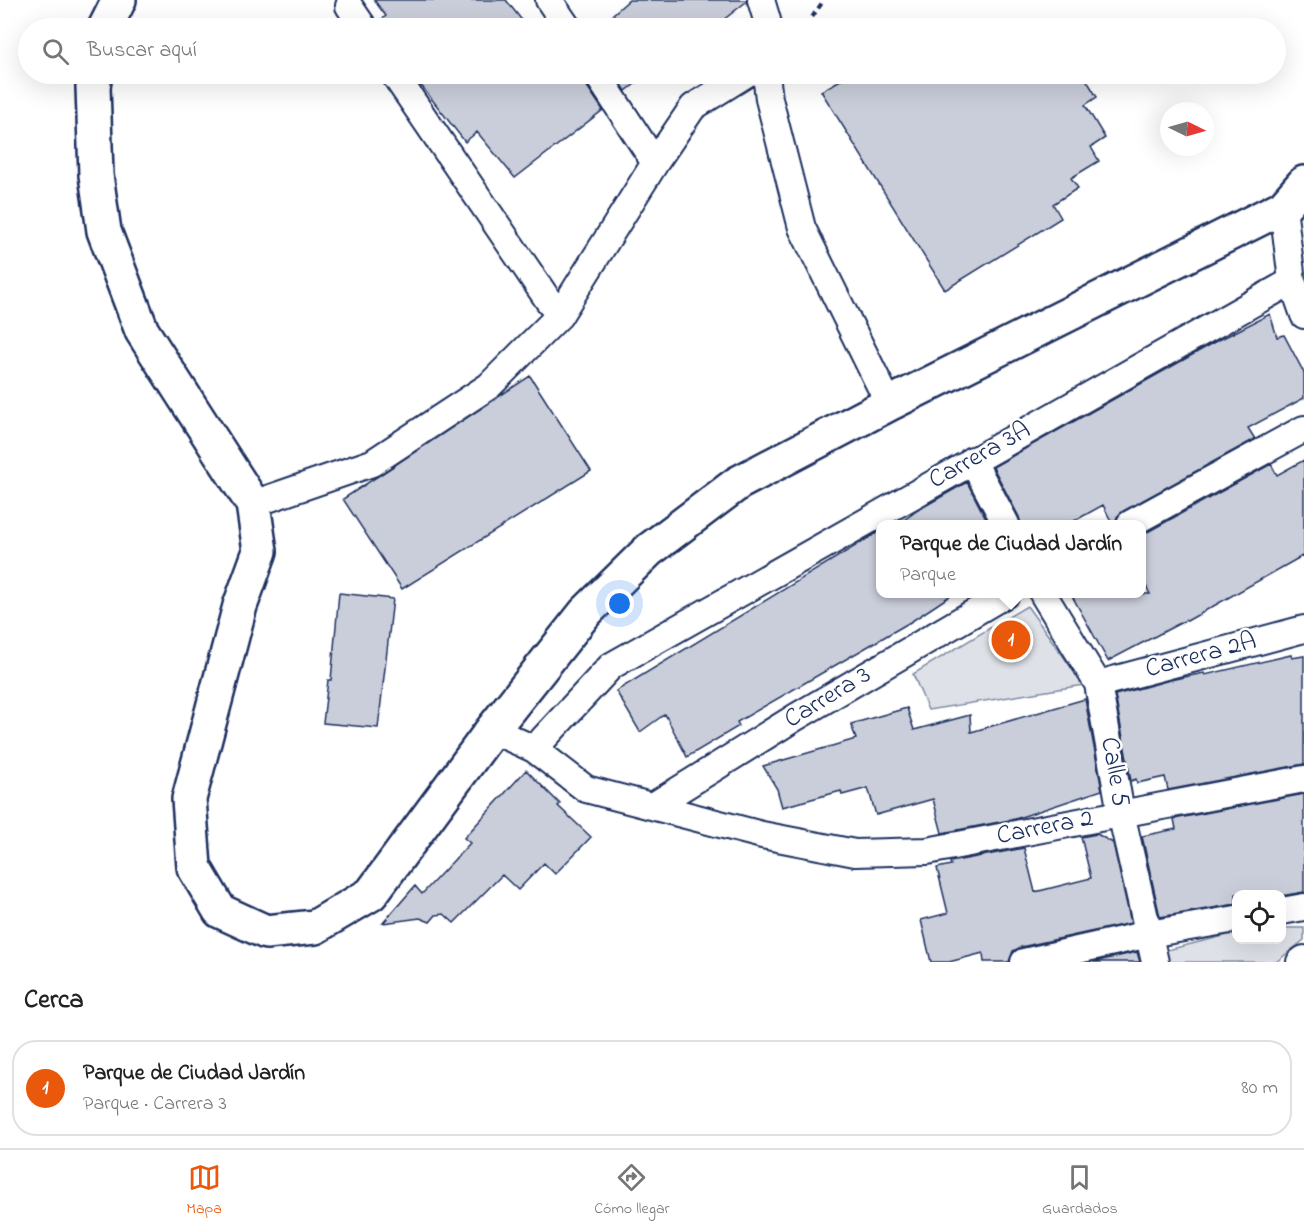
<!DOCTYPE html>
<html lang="es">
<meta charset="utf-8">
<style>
:root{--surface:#fff;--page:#f6f6f6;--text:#222;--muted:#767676;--line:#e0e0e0;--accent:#ea580c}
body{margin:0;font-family:"Indie Flower",sans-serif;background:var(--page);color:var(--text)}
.controls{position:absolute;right:18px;bottom:18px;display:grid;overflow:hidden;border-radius:12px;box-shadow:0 6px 24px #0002}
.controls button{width:54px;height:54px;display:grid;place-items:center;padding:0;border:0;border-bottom:2px solid var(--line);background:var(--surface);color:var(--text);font:30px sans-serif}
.compass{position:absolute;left:1160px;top:102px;width:54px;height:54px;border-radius:50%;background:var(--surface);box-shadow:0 6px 24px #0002;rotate:95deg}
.you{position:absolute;left:620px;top:604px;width:21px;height:21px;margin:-15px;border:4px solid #fff;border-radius:50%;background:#1a73e8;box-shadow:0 0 0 9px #1a73e833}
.badge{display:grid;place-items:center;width:39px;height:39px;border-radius:50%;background:var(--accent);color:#fff;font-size:20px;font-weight:700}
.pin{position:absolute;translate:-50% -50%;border:3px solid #fff;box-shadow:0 2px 6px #0006}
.popup{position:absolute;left:876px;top:520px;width:270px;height:78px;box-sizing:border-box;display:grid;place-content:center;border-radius:12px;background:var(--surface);filter:drop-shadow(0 2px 4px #0005);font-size:20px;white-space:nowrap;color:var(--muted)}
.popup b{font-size:22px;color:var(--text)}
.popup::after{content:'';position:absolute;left:50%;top:100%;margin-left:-12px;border:12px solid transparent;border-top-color:var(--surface)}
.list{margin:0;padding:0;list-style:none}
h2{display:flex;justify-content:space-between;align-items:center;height:78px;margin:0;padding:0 24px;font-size:26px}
h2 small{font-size:20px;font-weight:400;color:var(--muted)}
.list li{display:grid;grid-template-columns:39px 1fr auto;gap:18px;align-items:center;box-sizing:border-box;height:96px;margin:0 12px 12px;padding:0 12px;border:2px solid var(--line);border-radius:24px}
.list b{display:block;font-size:22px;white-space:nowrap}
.list p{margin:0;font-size:20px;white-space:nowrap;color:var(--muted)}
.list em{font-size:20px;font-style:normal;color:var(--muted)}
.icon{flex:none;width:33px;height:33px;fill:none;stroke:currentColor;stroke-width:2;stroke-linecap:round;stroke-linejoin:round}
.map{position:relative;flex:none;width:1304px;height:962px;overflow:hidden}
.search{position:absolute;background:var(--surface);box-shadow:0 6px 24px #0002;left:18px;right:18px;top:18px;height:66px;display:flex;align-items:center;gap:15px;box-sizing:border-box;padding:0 21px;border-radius:33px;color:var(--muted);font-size:22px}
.sheet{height:186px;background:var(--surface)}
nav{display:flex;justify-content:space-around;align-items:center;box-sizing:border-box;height:84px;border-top:2px solid var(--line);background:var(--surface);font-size:16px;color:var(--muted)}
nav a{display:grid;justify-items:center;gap:3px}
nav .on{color:var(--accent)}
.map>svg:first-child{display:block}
</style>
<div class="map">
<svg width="1304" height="962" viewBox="0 0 1304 962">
<rect width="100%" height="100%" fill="#fff"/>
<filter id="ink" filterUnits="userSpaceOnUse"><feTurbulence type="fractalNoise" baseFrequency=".0167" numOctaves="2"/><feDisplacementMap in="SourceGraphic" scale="12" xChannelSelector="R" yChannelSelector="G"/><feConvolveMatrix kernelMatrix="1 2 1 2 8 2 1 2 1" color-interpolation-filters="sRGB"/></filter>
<g filter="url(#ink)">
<path fill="#dee1e7" stroke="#7c88a2" stroke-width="1.5" d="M1027,606L1084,685L928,710L913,674Z
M1282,928H1304V940L1276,962H1161L1159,952L1236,933V940H1282Z"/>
<path fill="#caceda" stroke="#1b2f5e" stroke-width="1.5" d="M374,0H506L528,28H385L380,21L386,16Z
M629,0H746V2L713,28H619L623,25L613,14Z
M420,74H582L584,82L603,110L515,178L477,132L465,142L420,84Z
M615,74H657L647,81L644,77L626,91Z
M851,74H1083L1097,97L1085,105L1105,138L1091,147L1099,161L1071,178L1078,188L1053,204L1061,218L945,290L821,91Z
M1270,314L1277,337L1284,335L1304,373V398L1248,428L1255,439L1123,511L1117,517L1115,525H1113L1103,505L1067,525H1021L1019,517L993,467L1217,341Z
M530,376L591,471L402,589L343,499Z
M1304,460V555L1187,621L1186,620L1108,661L1071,594H1150L1142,578V535L1271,464L1277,475Z
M967,482L989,525H897L918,510Z
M880,531V594H953L912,621L737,722L739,726L687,757L665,714L640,732L616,691Z
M339,593L393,599L378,728L323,723L328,680H331Z
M1291,655L1292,658L1304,656V764L1168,790L1165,777L1137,783L1136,779L1131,781L1115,695L1170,680L1204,673L1205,675Z
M1085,699L1102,790L1015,819L942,833L933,799L876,815L868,788L842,795L841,791L782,807L777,789L763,766L856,739L851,724L907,708L914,730L970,715L971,732Z
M526,770L560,804L558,806L591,837L555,874L544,863L518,890L502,875L454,923L444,914L436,915L430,922L420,918L383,923L415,886L422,894L470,843L464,838Z
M1304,794V892L1281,896L1236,894V904L1160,917L1142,836L1176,829L1174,819Z
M1097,834L1113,843L1131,923L1021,947L1013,951L1009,962H984L983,953L949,962H931L921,920L948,913L937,868L951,865L950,862L1024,848L1035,892L1091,878L1081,837Z
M1137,952L1140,962H1093Z"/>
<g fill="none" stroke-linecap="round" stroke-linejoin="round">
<g stroke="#1b2f5e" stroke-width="30">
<path id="minor" d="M549,0L568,28
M761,0L767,20V28
M349,6L364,28
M394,74L559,316
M597,74L655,163
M766,74L769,99L802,228L889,404
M1283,207L1292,281L1304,315
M972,460L1006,524
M253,504L372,463L489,386L559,316L655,163L693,107L746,74
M1130,524L1304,429
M1043,594L1098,684L1121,813L1155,962
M1098,684L1304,629
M492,730L534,749L586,789L762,835L855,853L927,851L1304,779
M534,749L611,666L1292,281
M653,806L796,717L1006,594
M1282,911L1304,907
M1024,962L1149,934L1236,919
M1300,962L1304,959"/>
</g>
<g stroke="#1b2f5e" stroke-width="38">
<path id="secondary" d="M105,28L119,0
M95,74L93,87L96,175L104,231L142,331L253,504L260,551L240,606L189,799L194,867L220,911L266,932L315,927L371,894L492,730L585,613L649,550L738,483L889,404L1283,207L1304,183"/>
</g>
<path stroke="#1b2f5e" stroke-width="4" stroke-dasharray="6 4.5" stroke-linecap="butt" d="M796,24L806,26L824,0"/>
<use href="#minor" stroke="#fff" stroke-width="26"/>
<use href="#secondary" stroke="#fff" stroke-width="33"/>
</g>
</g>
<g text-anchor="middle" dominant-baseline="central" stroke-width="5" stroke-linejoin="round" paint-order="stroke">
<g font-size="26" fill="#1b2f5e" stroke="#fff">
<text transform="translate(980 456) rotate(-29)">Carrera 3A</text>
<text transform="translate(1201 656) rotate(-15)">Carrera 2A</text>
<text transform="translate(828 698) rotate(-31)">Carrera 3</text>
<text transform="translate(1114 772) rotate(80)">Calle 5</text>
<text transform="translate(1045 828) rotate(-11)">Carrera 2</text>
</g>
</g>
</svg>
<div class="controls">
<button><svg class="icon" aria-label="locate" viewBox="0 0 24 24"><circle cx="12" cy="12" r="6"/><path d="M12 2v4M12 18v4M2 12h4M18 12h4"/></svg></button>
</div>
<svg class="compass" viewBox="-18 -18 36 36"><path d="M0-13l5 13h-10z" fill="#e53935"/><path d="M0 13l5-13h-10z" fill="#767676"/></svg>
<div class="you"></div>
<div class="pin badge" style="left:1011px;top:640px">1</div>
<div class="popup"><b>Parque de Ciudad Jardín</b>Parque</div>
<div class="search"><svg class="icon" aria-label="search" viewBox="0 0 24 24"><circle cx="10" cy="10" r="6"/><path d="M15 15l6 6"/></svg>Buscar aquí</div>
</div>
<section class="sheet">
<h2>Cerca<small></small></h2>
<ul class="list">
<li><span class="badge">1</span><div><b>Parque de Ciudad Jardín</b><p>Parque · Carrera 3</p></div><em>80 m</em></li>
</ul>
</section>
<nav>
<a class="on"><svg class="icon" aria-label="map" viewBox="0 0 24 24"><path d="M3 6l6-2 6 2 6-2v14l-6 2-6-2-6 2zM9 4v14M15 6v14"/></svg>Mapa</a>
<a><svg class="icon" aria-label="directions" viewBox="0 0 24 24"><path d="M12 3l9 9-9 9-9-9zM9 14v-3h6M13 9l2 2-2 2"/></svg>Cómo llegar</a>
<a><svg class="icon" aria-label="saved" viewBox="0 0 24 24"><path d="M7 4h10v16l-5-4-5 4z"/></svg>Guardados</a>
</nav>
